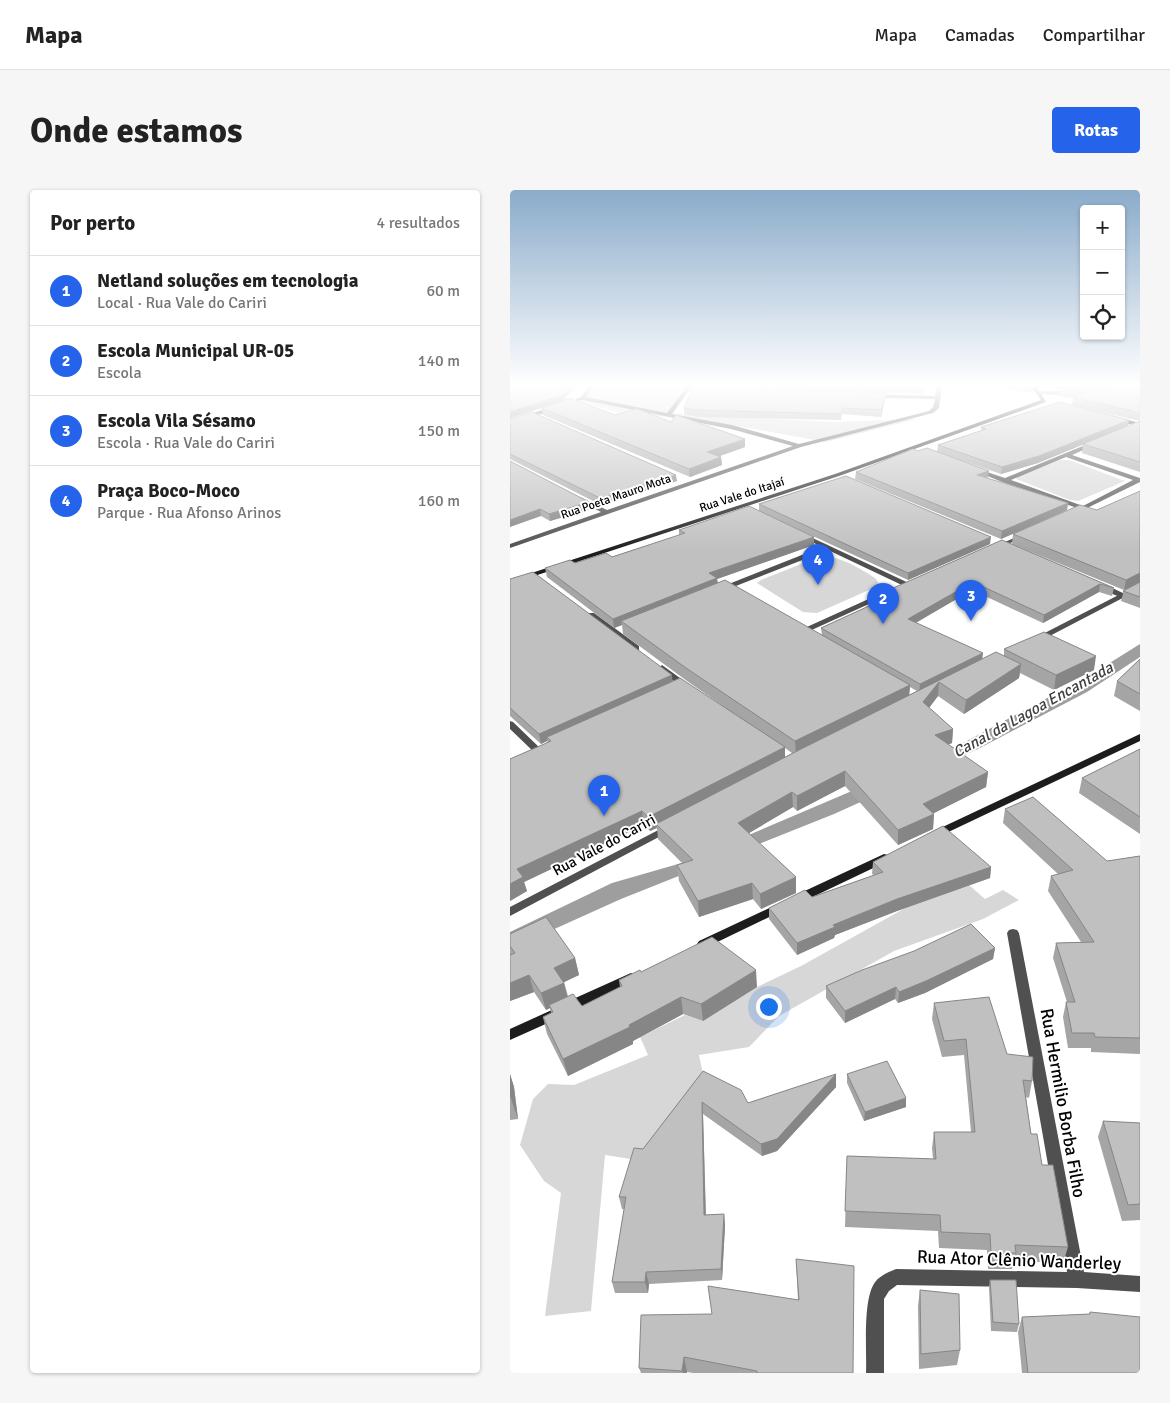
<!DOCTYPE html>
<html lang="pt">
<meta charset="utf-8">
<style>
:root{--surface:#fff;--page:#f6f6f6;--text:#222;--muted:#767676;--line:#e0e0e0;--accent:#2563eb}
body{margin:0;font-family:Signika,sans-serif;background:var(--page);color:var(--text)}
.controls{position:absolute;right:15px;top:15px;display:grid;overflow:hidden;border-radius:5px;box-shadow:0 1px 4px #0004}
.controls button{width:45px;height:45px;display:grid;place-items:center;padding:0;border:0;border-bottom:1px solid var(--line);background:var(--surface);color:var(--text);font:25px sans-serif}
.you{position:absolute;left:258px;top:816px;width:18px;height:18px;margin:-12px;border:4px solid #fff;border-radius:50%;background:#1a73e8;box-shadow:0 0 0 8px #1a73e833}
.badge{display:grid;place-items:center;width:32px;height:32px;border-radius:50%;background:var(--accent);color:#fff;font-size:16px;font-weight:700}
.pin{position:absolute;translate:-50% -41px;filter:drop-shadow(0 1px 2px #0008)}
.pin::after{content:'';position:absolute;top:26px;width:18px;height:15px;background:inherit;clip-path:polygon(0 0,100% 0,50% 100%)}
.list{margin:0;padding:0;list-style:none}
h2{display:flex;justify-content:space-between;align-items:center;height:65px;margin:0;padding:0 20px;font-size:21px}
h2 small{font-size:16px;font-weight:400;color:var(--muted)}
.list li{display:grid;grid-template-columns:32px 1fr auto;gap:15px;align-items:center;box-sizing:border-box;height:70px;padding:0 20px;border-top:1px solid var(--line)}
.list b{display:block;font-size:19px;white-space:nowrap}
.list p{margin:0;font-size:16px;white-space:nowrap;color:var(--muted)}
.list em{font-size:16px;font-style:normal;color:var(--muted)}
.icon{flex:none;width:28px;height:28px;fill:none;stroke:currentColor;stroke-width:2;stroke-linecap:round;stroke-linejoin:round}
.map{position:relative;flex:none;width:630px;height:1183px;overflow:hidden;border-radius:5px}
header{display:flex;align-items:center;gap:30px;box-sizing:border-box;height:70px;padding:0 25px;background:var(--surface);border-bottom:1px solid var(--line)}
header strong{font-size:24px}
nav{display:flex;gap:28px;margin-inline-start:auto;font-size:18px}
.intro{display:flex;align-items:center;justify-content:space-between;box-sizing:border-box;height:120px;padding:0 30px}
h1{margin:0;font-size:35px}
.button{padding:12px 22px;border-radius:5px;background:var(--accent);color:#fff;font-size:18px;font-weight:700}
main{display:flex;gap:30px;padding:0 30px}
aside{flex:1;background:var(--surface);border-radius:5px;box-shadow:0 1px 4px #0004}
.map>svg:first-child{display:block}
</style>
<header>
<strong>Mapa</strong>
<nav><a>Mapa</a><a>Camadas</a><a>Compartilhar</a></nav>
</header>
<div class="intro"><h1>Onde estamos</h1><a class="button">Rotas</a></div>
<main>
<aside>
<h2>Por perto<small>4 resultados</small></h2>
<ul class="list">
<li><span class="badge">1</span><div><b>Netland soluções em tecnologia</b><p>Local · Rua Vale do Cariri</p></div><em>60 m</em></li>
<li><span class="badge">2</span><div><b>Escola Municipal UR-05</b><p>Escola</p></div><em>140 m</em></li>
<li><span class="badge">3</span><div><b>Escola Vila Sésamo</b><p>Escola · Rua Vale do Cariri</p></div><em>150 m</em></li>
<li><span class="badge">4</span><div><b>Praça Boco-Moco</b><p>Parque · Rua Afonso Arinos</p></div><em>160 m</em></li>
</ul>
</aside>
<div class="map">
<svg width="630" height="1183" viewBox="0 0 630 1183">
<rect width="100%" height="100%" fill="#fff"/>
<path fill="#d7d7d7" d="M81,195H183L160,223L322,232L407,229L316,252L195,230L110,223L66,211Z
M550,270H559L615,291L568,311L560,310L506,289L507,287Z
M309,367C327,364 349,378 365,388L368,392V396L307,423L293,422L247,393L251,390Z
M459,695L475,709L493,700L509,710L473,729L384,761L269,826L239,857L189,865L195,894L127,970L95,965L81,1121L35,1126L51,1003L34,991L10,955L23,909L38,894L64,895L138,865L130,847L175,825L193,831L247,797L291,776L399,716Z"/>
<path fill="#9e9e9e" d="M630,454V467L577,502L466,560L324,624L111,709L0,759V742L102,693L175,672L410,572L455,552L582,484Z"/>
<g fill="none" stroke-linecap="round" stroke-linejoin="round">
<path fill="#505050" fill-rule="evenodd" d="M80,195H85L76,207L157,223L178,195H183L162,224L222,235L289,254L419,221L423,217L425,209L364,208L361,206L364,204L425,206L427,195H432L429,218L423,223L291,257L0,358V354L91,322L66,309V307H70L97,320L283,256L221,239L73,210L66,211V209L71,207Z
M528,201H562L565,203L562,205L526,204Z
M45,216L47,217V219L0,234V230Z
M585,251L588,253L587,254L562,265L630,288V292L565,324L562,322L567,318L492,292L463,280L468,279L495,288ZM556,267L623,290L573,316L501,290Z
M292,343L403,395L402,397H396L318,360L213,401H210L206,399L312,357L290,346V344Z
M513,344L518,345L487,359L481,358Z
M588,394H594L617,405L613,407H610L588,398Z
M374,402H380L381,404L295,443H289L288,441Z
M78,423H84L129,456V460H123L78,427Z
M152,475L181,496L182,498L181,500H175L149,480L148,478Z
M0,531L3,532L31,559L33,561L31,563H25L0,539Z
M503,739L507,740L509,743L574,1082L630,1086V1102L567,1098L387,1095L379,1101L374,1109V1183H356C357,1161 352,1107 366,1091C371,1085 379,1082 386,1079L557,1082L497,743L499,740Z"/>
<path fill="#505050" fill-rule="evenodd" d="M630,394V399L530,451H527L523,449Z
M158,635L163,638L162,640L0,726V717Z"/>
<path fill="#1d1d1d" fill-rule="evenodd" d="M520,195H525L536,212L329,286L0,394V390L325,284L531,210Z
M606,227L630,233V237L604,230L603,229Z
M630,544V551L430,646L426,647L421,644L422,642Z
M374,664L378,665L379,668L378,671L292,712H284L282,709L284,706Z
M270,713L274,714L276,717L274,720L197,757L193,758L189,757L187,754L189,751Z
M121,783L125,785L127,788L125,791L62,822L57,823L52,822L51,818L52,814Z
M44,819L49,820L50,824L49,828L0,850V839Z"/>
</g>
<path fill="#a5a5a5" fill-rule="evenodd" d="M0,195H68L52,211L105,225L161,232L235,257L210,266L211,267L212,275L180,287L33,225L32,218L0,228Z
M186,195H417L412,204L186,196Z
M484,195H524L523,203L484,197Z
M527,195H630V231L562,215L563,208L549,206L550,199H530Z
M375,209L371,227L332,224L331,230L188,227L174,224V218Z
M0,229L167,291L91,315L0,269Z
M630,231V282L572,263L573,254Z
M618,236L528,273L491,284L427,262L428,255L471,241V237Z
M0,271L80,319L40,331L31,326Z
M346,282L478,288L558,313L557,320L491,349L345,289Z
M630,301V418L611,411L614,400L502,354L503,344L587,320Z
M249,314L480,354L398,390L249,321Z
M169,340L304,347V355L207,389L208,393L312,445L311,438L365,413V406L492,350L604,398L602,406L589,402L533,433L462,400L406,433L473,469L494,466V459L584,480L544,500L510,483L509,488L454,524L428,506L419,518L443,539L442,553L438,555L478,582L476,597L424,623L423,639L388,655L335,596L287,621L283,617L239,643L286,703L251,719L243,709L189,727L169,691L167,675L172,673L148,649L147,638L140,641L134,635L14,692L17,701L0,711V569L38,553L37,551L31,554L0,526V389L163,491L213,516L177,491L113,444L112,435L104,438L37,387L35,378L65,373L102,367L169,345ZM400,497L407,501L399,505ZM275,558L282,563L275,567Z
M630,469V521L604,506L607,491Z
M630,559V644L569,603L572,588Z
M495,619L597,671L630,666V864L581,862V858H558L553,827L556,812H557L543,768L546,753L571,752L538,701L541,686L548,684L493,633Z
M363,672L481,677L480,688L387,721L325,745L324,748L287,765L259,729V718L302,707L364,685L362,684Z
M0,744L65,768L69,785L54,792L58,806L72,816L110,797L109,790L131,782L247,797L193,831L173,824L123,851V854L58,886L37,844L33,827L41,823L40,818L36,820L24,802L0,811Z
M485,758L483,769L415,803L388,813L385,809L335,833L316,808V796Z
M424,813L497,864L522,891L519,908L516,907L521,944L532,975L558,1057L553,1073L504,1071L502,1079H478L477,1060L429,1058L428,1041L335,1037L337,966L423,969L422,958L424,942H461L454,865L432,867L422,829Z
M193,881L238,913L326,884V897L267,961L252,966L193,924L196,1025L214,1024L215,1036L212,1090L139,1094L138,1103H105L102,1092L114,1019H112L109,1007L133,959Z
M0,884L4,897L8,929L0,930Z
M337,884L396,917L354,931L337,893Z
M593,931L630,933V1030L612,1031L588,947Z
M286,1069L343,1183H183L177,1182V1183H131L129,1178L202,1124L288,1110Z
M480,1090L509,1134L507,1142L481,1141L479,1098Z
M410,1100L450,1160L447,1175L409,1179L408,1116Z
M580,1122L630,1183H512L508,1142L512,1127L579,1124Z"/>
<path fill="#868686" d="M62,195H68L52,211L0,228V222Z
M414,195H417L412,204V198Z
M376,203L375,209L371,227V220Z
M619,230L618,236L528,273L491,284L492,277Z
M235,249V257L198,270L197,262Z
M211,267L212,275L180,287L179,279Z
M479,281L478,288L467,285Z
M166,285L167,291L91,315L90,308Z
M79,312L80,319L40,331L39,324Z
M558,313L557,320L491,349L492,341Z
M30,319L31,326L0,337V330Z
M304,347V355L207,389L208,396L111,431L112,435L104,438L103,429L199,383Z
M481,347L480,354L398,390V383Z
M630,383V392L614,400L616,390Z
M463,392L462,400L398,437V429Z
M590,394L589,402L533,433L534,425Z
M473,463L472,471L429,492L428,506L412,527L409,503L410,494Z
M586,466L584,480L544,500L546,485Z
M511,474L509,488L454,524L456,510Z
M162,485L163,495L37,547V551L31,554L29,544Z
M400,495L399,508L286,565L285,551Z
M443,539L442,553L424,560L425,545Z
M275,557V571L146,634L147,638L140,641L138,627Z
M335,581V596L287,621V606Z
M478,582L476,597L412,629L413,614Z
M282,602L283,617L229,649L228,633Z
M132,621L134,635L14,692L17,701L0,711V694L7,679Z
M424,624L423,639L388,655V640Z
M481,677L480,688L387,721L325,745L324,748L287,765V753L323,735L387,709Z
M286,687V703L251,719L250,704Z
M242,693L243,709L189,727L188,711Z
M485,758L483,769L415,803L388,813L389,802Z
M65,768L69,785L48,795L44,778Z
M246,780L247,797L193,831L191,814Z
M19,785L24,802L0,811V793Z
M54,793L58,810L39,815L40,818L36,820L31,803Z
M386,797L385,809L335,833V821Z
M171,807L173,824L123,851V854L58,886L53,869Z
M0,884L4,897L8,929L0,906Z
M326,884V897L267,961L252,966L251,954Z
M396,908V917L354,931L355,922Z
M192,912L193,924L196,1037L194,1025Z
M214,1024L215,1036L212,1090L211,1079Z
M136,1082L139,1094L138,1103L135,1092Z
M174,1167L177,1182V1183H173L172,1181Z"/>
<path fill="#c0c0c0" stroke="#868686" d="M0,195H62L51,206L0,222Z
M320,195H414L412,198Z
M183,197L376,203L371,220L332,218L331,224L187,220L174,218Z
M630,197V223L563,207L577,202L550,199Z
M60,208L105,225L127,219L161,232L166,225L235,249L197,262L211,267L179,279L32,218Z
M550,212L619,230L529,266L492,277L428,255L476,239L471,237Z
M22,222L166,285L90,308L0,264V229Z
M630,231V272L573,254Z
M417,258L479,281L467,285L558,313L492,341L346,282L403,259L408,261Z
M0,271L79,312L39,324L30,319L0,330Z
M336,286L481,347L398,383L249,314Z
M630,301V383L616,390L503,344L570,315L587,320Z
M239,316L304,347L199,383L207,388L103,429L35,378L60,370L65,373L96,363L102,367L175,343L169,340Z
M492,350L604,398L590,394L534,425L463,392L398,429L473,463L410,494L311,438L372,410L365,406Z
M23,382L162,485L29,544L0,518V389Z
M215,390L400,495L285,551L176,478L111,431Z
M630,392V407L613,401Z
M534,442L586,466L546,485L494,459Z
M486,462L511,474L456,510L429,492L413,512L443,539L425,545L478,582L413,614L424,624L388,640L335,581L287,606L282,602L228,633L286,687L250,704L242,693L188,711L167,675L183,670L146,634L289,560Z
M630,469V504L607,491Z
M170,488L275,557L138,627L132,621L7,679L13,687L0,694V569L41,551L37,547Z
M630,559V627L572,588Z
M523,607L597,671L630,666V848L585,847L584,843H562L556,812H565L546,753L584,752L541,686L563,680L495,619Z
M433,636L481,677L387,709L323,735L325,737L287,753L259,718L295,700L302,707L373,682L363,672Z
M36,727L65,768L44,778L54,793L31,803L19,785L0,793V765L5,763L0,756V744Z
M461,734L485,758L416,791L389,802L386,797L335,821L316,796L352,780L404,761Z
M202,747L246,780L191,814L171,807L119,835L120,837L53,869L33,827L43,822L39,815L63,804L72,816L112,796L109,790L130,780L131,782Z
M479,807L497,864L523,867L522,891L513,890L521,944H527L532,975H543L558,1057L505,1055L506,1063H481L480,1044L431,1042L430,1025L335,1021L337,966L426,969L424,942H465L456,849L434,851L424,813Z
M377,871L396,908L355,922L337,884Z
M193,881L231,900L238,913L326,884L267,949L251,954L192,912L194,1025L214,1024L211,1079L136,1082L135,1092H102L116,1007H109L124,958L133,959Z
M593,931L630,933V1014L618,1015Z
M286,1069L344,1076L343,1183H247V1181L174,1167L172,1181L129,1178L131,1125L202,1124L198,1096L289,1110Z
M480,1090H506L509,1134L483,1132Z
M410,1100L449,1104L450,1160L411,1164Z
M580,1122L630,1127V1183H518L512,1127L580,1124Z"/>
<linearGradient id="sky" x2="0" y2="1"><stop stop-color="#8aabca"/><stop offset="0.54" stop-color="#fff"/><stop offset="1" stop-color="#fff" stop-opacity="0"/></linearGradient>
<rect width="630" height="361" fill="url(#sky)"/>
<g text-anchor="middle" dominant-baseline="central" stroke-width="4" stroke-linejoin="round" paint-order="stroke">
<g font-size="12" fill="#000" stroke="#fff">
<text transform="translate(232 305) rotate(-18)">Rua Vale do Itajaí</text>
<text transform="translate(106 307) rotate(-19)">Rua Poeta Mauro Mota</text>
</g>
<g font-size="15" fill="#000" stroke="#fff">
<text transform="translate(94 655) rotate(-28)">Rua Vale do Cariri</text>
</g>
<g font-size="16" font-style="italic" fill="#3f3f3f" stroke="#fff">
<text transform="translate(523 520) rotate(-29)">Canal da Lagoa Encantada</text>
</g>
<g font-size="18" fill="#000" stroke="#fff">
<text transform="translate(553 913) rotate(80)">Rua Hermilio Borba Filho</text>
<text transform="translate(509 1070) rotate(2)">Rua Ator Clênio Wanderley</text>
</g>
</g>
</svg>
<div class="controls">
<button>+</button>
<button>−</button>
<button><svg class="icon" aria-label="locate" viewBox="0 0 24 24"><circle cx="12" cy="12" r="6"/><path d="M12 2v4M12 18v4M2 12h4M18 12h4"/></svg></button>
</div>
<div class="you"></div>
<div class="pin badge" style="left:94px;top:626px">1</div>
<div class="pin badge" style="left:373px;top:434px">2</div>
<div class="pin badge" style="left:461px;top:431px">3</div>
<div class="pin badge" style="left:308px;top:395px">4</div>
</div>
</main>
